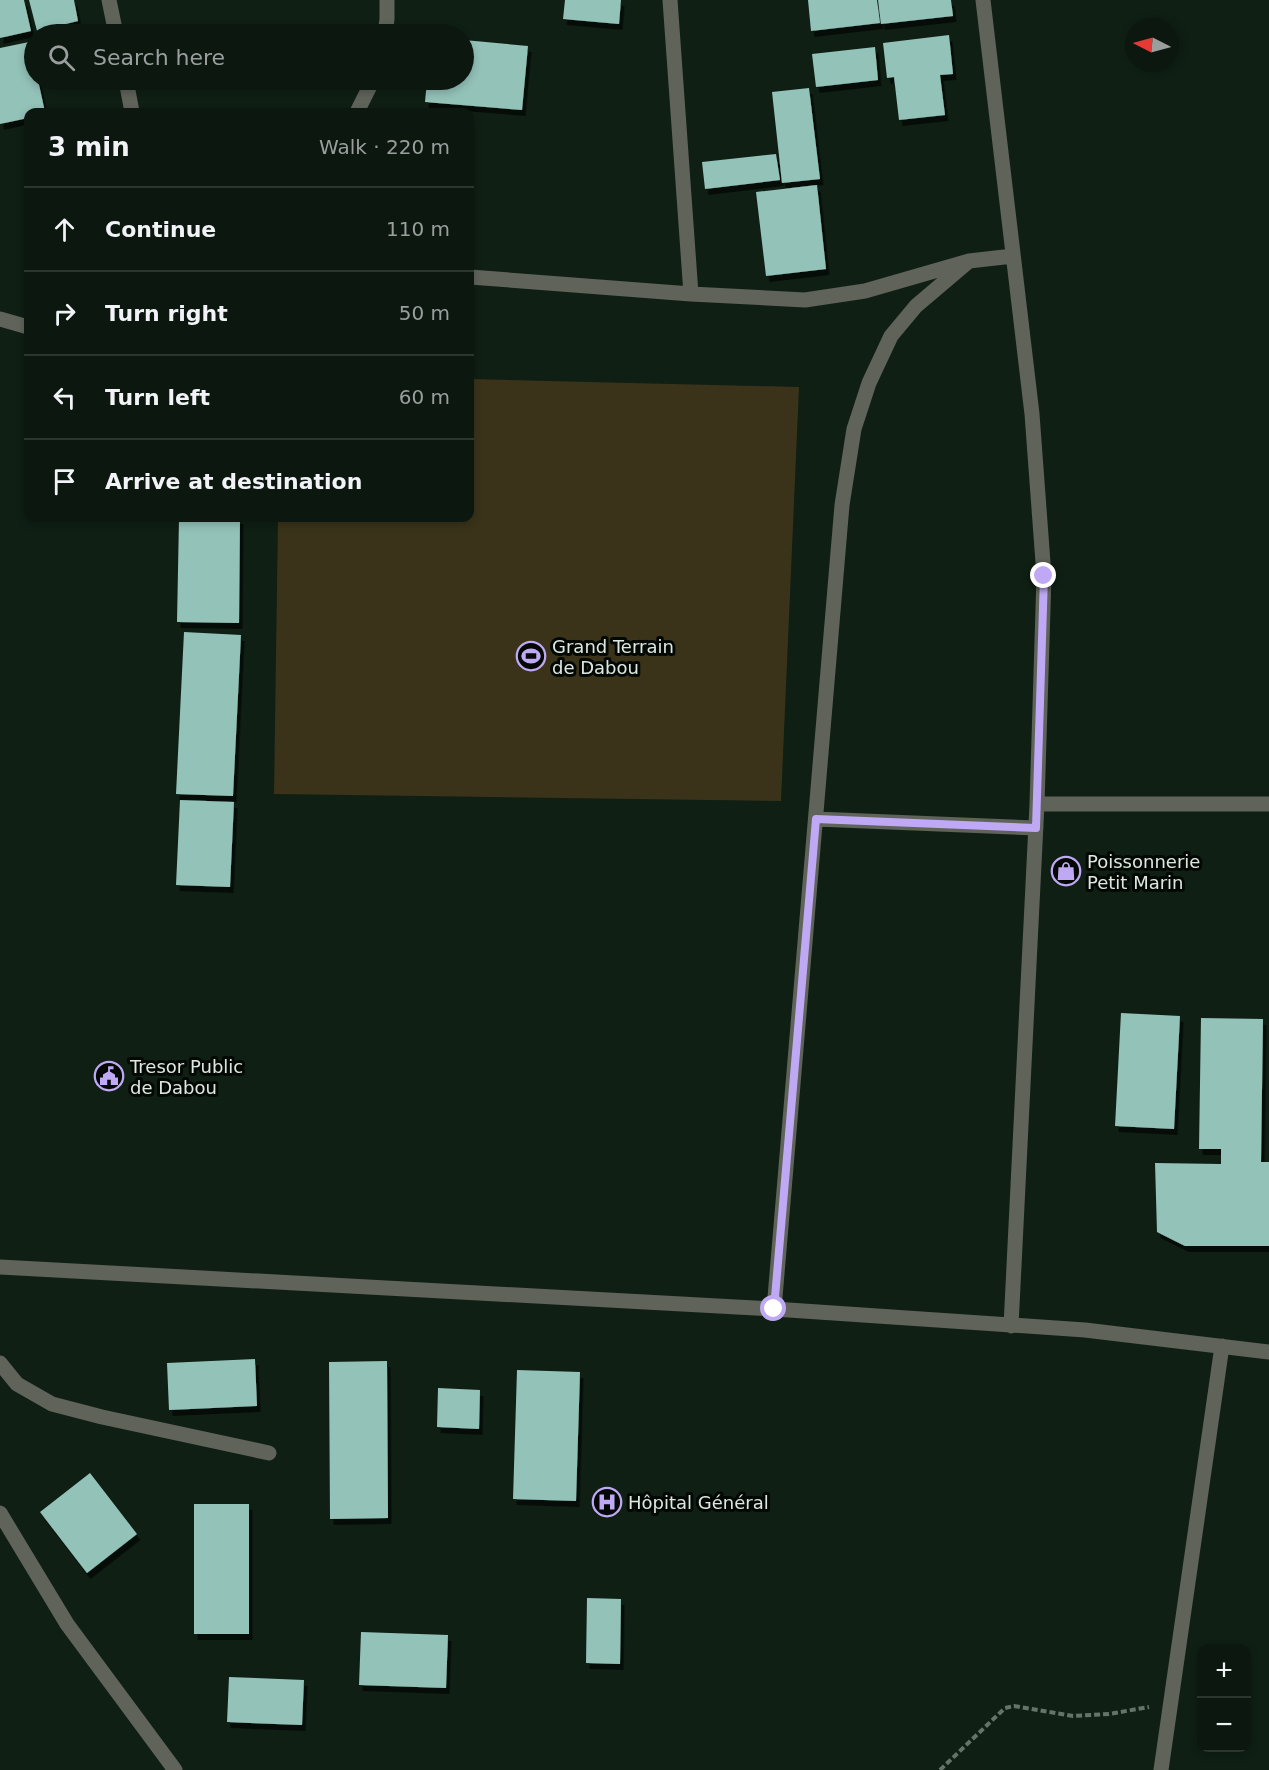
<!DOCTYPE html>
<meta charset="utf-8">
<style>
:root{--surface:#0b170f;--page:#19241d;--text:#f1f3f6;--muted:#9a9f9e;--line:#2b362f}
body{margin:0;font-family:"DejaVu Sans",sans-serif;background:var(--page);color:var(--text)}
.controls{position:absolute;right:18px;bottom:18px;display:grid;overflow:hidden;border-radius:12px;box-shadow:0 3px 9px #0003}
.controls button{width:54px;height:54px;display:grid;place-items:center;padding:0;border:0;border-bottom:2px solid var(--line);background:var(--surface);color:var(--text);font:30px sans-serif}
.compass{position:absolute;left:1125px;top:18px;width:54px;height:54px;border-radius:50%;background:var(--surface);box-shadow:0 3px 9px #0003;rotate:276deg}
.stop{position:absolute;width:18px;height:18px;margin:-14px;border:4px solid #bfa9f4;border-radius:50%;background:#fff}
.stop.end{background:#bfa9f4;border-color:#fff;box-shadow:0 2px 6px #0008}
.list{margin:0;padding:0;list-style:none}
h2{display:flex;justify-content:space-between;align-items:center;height:78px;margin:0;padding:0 24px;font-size:26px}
h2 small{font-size:20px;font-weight:400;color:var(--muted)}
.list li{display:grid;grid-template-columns:39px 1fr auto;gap:18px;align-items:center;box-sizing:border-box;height:84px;padding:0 24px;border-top:2px solid var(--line)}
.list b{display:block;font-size:22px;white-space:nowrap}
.list em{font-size:20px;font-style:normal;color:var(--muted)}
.icon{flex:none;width:33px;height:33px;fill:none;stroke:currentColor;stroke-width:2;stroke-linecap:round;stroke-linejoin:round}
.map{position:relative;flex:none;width:1269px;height:1770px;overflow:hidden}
.search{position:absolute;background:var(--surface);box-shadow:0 3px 9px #0003;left:24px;top:24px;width:450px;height:66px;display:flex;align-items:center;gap:15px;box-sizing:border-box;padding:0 21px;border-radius:33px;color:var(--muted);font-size:22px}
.panel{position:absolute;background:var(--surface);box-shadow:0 3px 9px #0003;left:24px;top:108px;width:450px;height:414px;border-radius:12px}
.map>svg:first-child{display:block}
</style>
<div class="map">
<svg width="1269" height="1770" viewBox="0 0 1269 1770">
<defs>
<filter id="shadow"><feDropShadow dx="3.5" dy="6" stdDeviation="0" flood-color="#0009"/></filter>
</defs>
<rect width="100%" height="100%" fill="#0f1f14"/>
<path fill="#3a331a" d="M470,379L799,387L781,801L274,794L278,518H470Z"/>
<path fill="#93c2b9" filter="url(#shadow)" d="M0,0H24L31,31L0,38Z
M29,0H74L78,21L37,31Z
M565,0H621L619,24L563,19Z
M808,0H877L880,23L811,31Z
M878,0H951L953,16L881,24Z
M949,35L953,74L940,75L945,115L899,120L894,77L887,78L883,43Z
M464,40L528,46L522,110L425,102L427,80H464Z
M29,42L34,65V80H38L45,112H28V118L0,124V48Z
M875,47L878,80L816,87L812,54Z
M809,88L820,179L782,183L772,92Z
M776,154L780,180L705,189L702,162Z
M817,185L826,269L766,276L756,192Z
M179,518H240L239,623L177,622Z
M184,632L241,635L233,796L176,794Z
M180,800L234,802L230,887L176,885Z
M1121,1013L1180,1016L1174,1129L1115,1126Z
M1201,1018L1263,1019L1261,1162H1269V1246H1185L1157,1232L1155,1163L1221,1164V1149H1199Z
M255,1359L257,1406L169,1410L167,1363Z
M387,1361L388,1518L330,1519L329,1362Z
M517,1370L580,1372L576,1501L513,1499Z
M438,1388L480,1390L479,1429L437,1427Z
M90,1473L137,1534L87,1573L40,1512Z
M194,1504H249V1634H194Z
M587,1598L621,1599L620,1664L586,1663Z
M361,1632L448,1635L446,1688L359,1685Z
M229,1677L304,1680L302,1725L227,1722Z"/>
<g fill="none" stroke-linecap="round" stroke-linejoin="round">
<path stroke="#657369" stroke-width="4" stroke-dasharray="6 3" stroke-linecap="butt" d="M940,1770L1005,1708L1014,1706L1073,1716L1109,1714L1149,1707"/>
<path stroke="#5f635a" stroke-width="15" d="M109,0L116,34
M670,0L691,294
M983,0L1032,414L1044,576L1037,804L1011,1326
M385,34L387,19V0
M126,80L132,112
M357,112L373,80
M470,277L691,294L805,300L865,291L969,261L1013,256
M0,319L28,327
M1037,804H1269
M816,819L1036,828
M0,1267L774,1309L1085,1330L1269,1352
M774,1309L842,505L854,429L869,383L891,336L916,306L969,261
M0,1363L17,1384L52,1404L102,1417L269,1453
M0,1513L67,1624L175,1770
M1161,1770L1222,1346"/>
</g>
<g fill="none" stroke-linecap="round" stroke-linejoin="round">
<path stroke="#bfa9f4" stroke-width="8" d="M774,1309L816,819L1036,828L1044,576"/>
</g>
<defs>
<g id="stadium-ring" transform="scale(1.5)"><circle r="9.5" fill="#030804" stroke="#bfa9f4" stroke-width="1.5"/><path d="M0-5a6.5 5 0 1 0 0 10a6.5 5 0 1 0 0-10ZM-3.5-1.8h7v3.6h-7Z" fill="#bfa9f4"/></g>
<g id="shop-ring" transform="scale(1.5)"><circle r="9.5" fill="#030804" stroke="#bfa9f4" stroke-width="1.5"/><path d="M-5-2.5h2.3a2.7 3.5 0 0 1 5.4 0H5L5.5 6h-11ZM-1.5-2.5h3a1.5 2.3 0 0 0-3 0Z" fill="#bfa9f4"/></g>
<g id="civic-ring" transform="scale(1.5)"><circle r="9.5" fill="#030804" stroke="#bfa9f4" stroke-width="1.5"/><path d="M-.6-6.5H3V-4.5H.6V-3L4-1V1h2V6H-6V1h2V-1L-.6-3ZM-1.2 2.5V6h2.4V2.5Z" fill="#bfa9f4"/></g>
<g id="hospital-ring" transform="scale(1.5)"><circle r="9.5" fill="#030804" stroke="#bfa9f4" stroke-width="1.5"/><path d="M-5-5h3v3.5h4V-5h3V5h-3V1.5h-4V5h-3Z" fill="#bfa9f4"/></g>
</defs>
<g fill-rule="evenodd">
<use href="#stadium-ring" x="531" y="656"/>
<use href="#shop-ring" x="1066" y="871"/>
<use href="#civic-ring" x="109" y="1076"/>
<use href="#hospital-ring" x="607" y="1502"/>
</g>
<g text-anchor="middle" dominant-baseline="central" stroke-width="6" stroke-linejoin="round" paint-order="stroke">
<g font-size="18" fill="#dde8e0" stroke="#030804" text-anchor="start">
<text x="552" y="646">Grand Terrain<tspan x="552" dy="21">de Dabou</tspan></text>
<text x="1087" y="861">Poissonnerie<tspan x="1087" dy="21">Petit Marin</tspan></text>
<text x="130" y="1066">Tresor Public<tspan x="130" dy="21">de Dabou</tspan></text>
<text x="628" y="1502">Hôpital Général</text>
</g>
</g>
</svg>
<div class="controls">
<button>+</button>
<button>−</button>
</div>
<svg class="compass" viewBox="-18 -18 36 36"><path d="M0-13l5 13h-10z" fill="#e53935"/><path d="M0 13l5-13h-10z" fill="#9a9f9e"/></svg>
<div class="stop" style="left:774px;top:1309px"></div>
<div class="stop end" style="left:1044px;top:576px"></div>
<div class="search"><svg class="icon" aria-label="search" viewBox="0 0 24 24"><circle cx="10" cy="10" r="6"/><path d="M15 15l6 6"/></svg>Search here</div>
<section class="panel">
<h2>3 min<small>Walk · 220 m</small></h2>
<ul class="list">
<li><svg class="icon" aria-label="ahead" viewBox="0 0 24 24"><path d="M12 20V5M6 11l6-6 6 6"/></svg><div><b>Continue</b></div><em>110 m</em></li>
<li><svg class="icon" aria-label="right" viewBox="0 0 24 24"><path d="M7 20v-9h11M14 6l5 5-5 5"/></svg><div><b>Turn right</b></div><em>50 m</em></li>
<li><svg class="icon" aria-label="left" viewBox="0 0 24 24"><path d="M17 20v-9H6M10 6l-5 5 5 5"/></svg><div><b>Turn left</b></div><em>60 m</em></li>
<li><svg class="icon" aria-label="arrive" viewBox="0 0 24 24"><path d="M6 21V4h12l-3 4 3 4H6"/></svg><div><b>Arrive at destination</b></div></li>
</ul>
</section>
</div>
